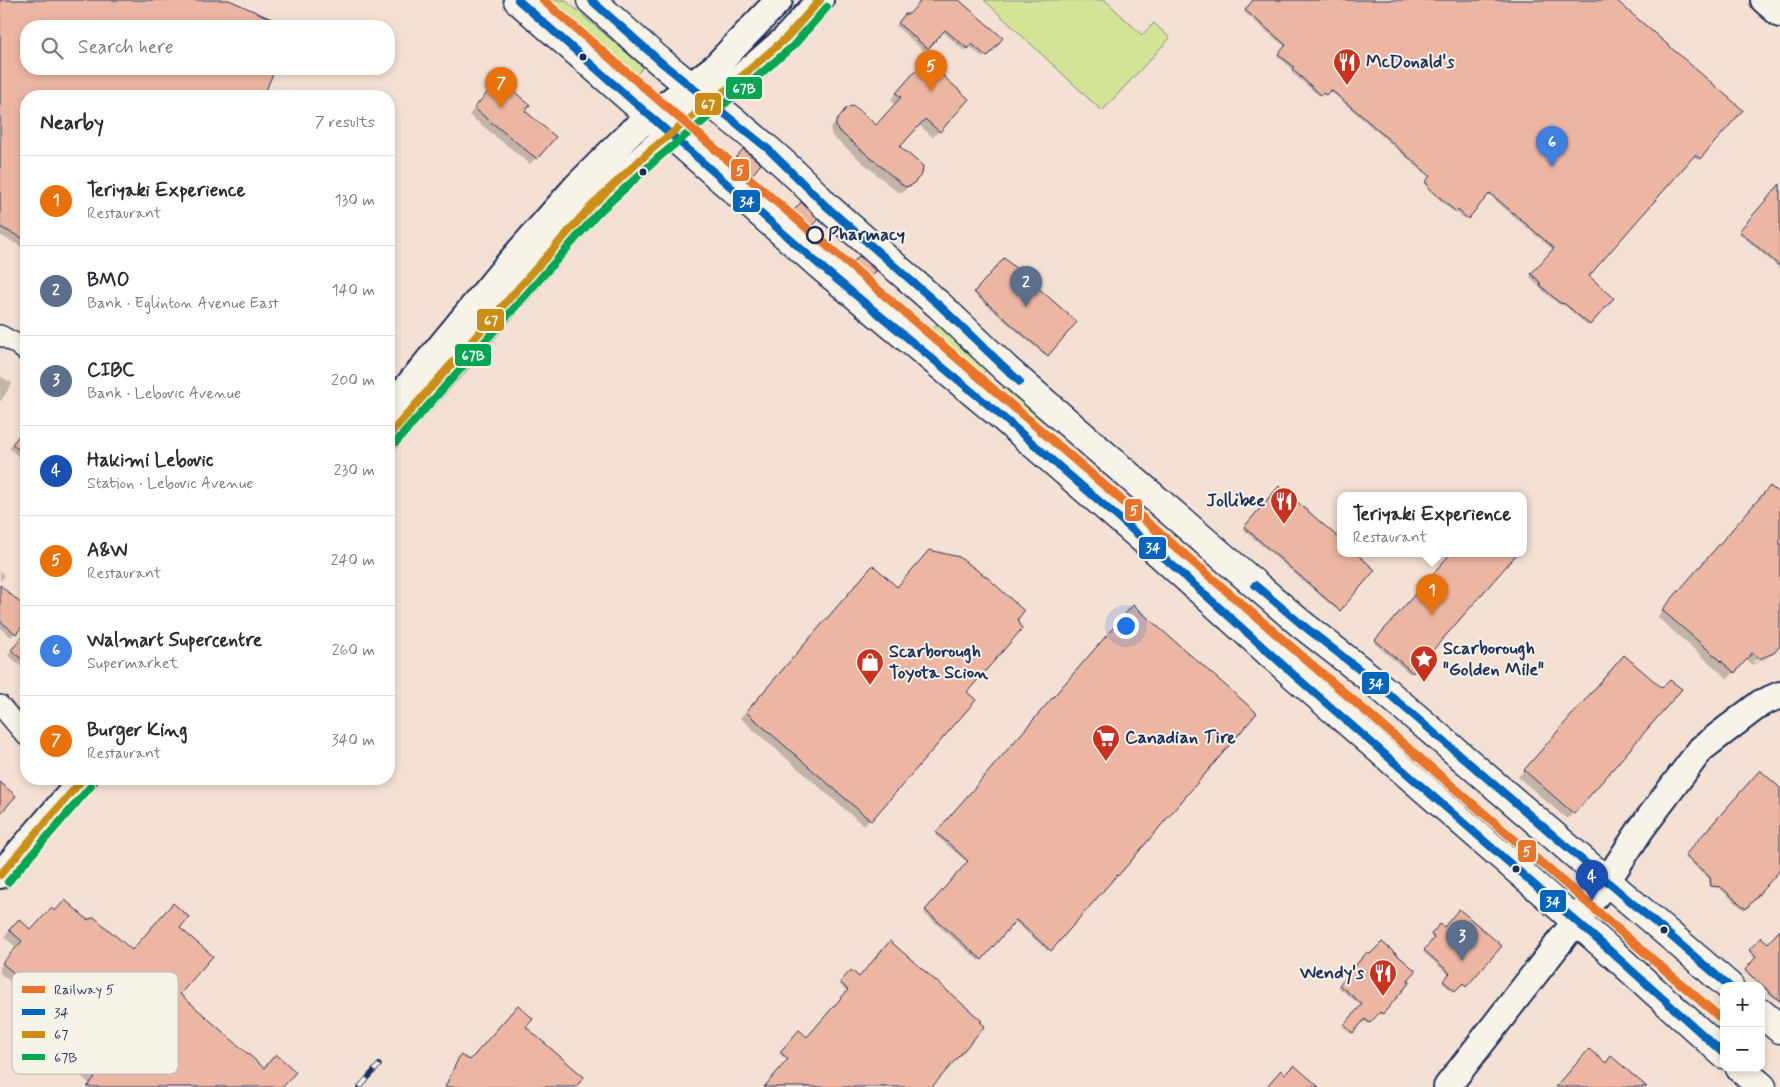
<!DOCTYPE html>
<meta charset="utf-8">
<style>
:root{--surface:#fff;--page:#f2f2f3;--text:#2b2b33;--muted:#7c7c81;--line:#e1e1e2;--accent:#111827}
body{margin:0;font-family:Mynerve,sans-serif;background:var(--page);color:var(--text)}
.controls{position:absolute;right:15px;bottom:15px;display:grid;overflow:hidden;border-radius:10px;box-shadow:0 2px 8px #0003}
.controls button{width:45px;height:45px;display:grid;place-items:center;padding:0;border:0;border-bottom:1px solid var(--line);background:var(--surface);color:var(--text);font:25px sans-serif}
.you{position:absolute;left:1125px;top:625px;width:18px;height:18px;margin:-12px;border:4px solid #fff;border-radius:50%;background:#1a73e8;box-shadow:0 0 0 8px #1a73e833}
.badge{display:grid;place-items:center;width:32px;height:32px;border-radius:50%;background:var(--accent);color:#fff;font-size:16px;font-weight:700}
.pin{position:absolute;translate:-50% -41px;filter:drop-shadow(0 1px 2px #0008)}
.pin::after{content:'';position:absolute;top:26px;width:18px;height:15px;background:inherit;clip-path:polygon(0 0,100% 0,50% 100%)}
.popup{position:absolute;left:1337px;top:492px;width:190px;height:65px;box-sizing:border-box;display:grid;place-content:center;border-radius:10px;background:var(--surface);filter:drop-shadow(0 1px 4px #0005);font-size:16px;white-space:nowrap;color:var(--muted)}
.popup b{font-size:19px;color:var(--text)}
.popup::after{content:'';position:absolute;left:50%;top:100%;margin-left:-10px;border:10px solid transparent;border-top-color:var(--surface)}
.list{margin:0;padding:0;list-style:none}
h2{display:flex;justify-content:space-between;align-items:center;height:65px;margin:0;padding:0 20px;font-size:21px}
h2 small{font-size:16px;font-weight:400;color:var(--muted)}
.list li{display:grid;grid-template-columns:32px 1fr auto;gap:15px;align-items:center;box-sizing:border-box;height:90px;padding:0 20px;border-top:1px solid var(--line)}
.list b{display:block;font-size:19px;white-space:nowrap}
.list p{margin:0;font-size:16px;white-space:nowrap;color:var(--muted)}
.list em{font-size:16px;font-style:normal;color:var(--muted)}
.icon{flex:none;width:28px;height:28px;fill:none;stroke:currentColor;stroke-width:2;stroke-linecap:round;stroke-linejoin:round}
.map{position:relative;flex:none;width:1780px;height:1087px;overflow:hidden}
.search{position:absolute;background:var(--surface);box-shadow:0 2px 8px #0003;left:20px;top:20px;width:375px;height:55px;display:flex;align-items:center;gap:12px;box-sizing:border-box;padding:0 18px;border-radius:20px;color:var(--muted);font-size:19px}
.panel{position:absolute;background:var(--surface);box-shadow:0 2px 8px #0003;left:20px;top:90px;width:375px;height:695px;border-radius:20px}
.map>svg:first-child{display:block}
</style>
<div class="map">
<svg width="1780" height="1087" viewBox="0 0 1780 1087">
<rect width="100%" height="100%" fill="#f4e1d3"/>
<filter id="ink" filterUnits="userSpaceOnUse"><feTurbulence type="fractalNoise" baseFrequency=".02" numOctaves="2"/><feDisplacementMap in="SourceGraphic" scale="10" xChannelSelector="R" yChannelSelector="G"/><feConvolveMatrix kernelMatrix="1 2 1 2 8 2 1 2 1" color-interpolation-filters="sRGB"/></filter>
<g filter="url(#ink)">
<path fill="#d4e598" stroke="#788a7b" d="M549,0H565L643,67L636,75Z
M984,0H1105L1142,35L1154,23L1170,38L1102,111Z
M923,303L989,367L977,381L926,337L938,323L919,307Z
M1009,382L1047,415L1032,432L994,398Z"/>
<path fill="#0003" d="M0,0H225L284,26H26V69H274L264,90L266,96H26V249L0,235Z
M919,0H957L1001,38L983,58L969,46L964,51L942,31L924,51L896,26L906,15H910L919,4L917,2Z
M1254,0H1614L1741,110L1697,160L1693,155L1587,276L1612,298L1588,326L1564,305L1558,304L1539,287L1530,277L1553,250L1488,194L1465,219L1455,211L1454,212L1426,188L1428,186L1425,184L1430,178L1329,90L1324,96L1321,94L1319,96L1291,72L1293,70L1277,56L1285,47L1244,12Z
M919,68L939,131L933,137L918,124L899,147L911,184L904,191L900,192L896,191L832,136L830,129L847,109L875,127L895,104L890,100Z
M493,87L523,111L536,158L530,164L469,115Z
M743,151L759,164L745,181L729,167Z
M1780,186V269L1739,233Z
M801,204L816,219L804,233L788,219Z
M1004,260L1076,322L1045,356L974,294Z
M0,376L12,383L1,401H0Z
M26,426V464L9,448Z
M1279,488L1341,554H1355L1374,570L1338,611L1243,529Z
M1764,494L1780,496V644L1773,652L1753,661L1754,663L1768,657L1766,659L1752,665L1746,659L1728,679L1657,617Z
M1451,554H1515L1410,674L1374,643Z
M0,571L5,576L0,581Z
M867,573L897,588L965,692L864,826L740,718Z
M0,586L26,616V620L11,637L0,628Z
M1133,607L1114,876L1048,951L1014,921L979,961L924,913L968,863L935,835Z
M26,635V671L8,655Z
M1618,663L1573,813L1567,819L1518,777Z
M1760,772L1780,790V868L1744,910L1719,888L1710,887L1709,879L1684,857Z
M55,913L88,922L131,951L179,928L178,994L284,1087H88L90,1084L47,1047L42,1052L30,1042L40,1031L13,1007L25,994L0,973V967L17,948L4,937L13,927L31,931Z
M1438,927L1500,946L1464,987L1460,984L1453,992L1442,983L1449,975L1423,952L1434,940L1430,936Z
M1780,931V1003L1744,972L1756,959L1749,952L1761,939L1768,945Z
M1367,954L1382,1013L1380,1015L1378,1012L1368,1024L1363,1020L1351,1034L1343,1027L1361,1006L1338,987Z
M851,972L930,1087H765L788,1061L780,1054L799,1032L807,1038L848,992L839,984Z"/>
<path fill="#edb6a2" stroke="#1b2f5e" d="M0,0H229L287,26H26V69H275L266,90L268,96H26V240L0,227Z
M922,0H959L1003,38L987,57L972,44L968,49L945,30L928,49L898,23L905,14H909Z
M1253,0H1616L1743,110L1700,159L1695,155L1589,276L1614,298L1590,325L1565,304L1560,303L1540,285L1541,284L1538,280L1531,274L1554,248L1490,193L1468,219L1458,210L1456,212L1427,186L1428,184L1425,182L1430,176L1362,116L1331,90L1326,95L1323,93L1321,95L1292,69L1294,67L1278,54L1286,45L1245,10Z
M925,60L969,99L940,132L925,119L900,147L923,166L922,174L912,185L905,187L838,130L836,126V122L846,108L852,106L857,108L876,125L901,97L896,93Z
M499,79L530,105L525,111L556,137L537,159L474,108Z
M743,149L761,164L747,181L729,165Z
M1780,184V266L1739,231Z
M801,202L818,219L806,232L788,217Z
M859,256L876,271L866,283L848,268Z
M1004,258L1077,322L1048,356L974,292Z
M26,427V456L12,444Z
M1279,486L1341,540V554H1357L1375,570L1340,611L1244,527Z
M1770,486L1780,494V646L1774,653L1759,659L1752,653L1735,673L1662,610Z
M929,550L959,557L988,578L1024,611L1018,619L1022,629L967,692L976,700L871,821L746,712L873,565L897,587Z
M1450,554H1517L1413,673L1375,640Z
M0,585L26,608V622L16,634L0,621Z
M1133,605L1257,713L1118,876L1117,875L1051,951L1016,920L982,960L925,910L968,861L936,832Z
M26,633V663L11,650Z
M1624,655L1662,688L1670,680L1682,689L1574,814L1524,770Z
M1760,770L1780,788V870L1746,909L1721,887L1711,886L1710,877L1685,855Z
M0,782L16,796L0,814Z
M65,900L88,920L90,918L92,919L94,917L132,950L173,903L189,917L180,928L213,956L180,994L264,1068L276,1054L296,1072L283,1087H87L95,1077L54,1041L49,1047L35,1035L45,1024L18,1001L30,987L2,963L22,941L9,930L19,919L31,930L51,908L55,911Z
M1459,909L1502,946L1466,987L1463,983L1455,991L1443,981L1450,973L1424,950L1434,938L1431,934L1440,924L1444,927Z
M1780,930V1001L1745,970L1756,957L1749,950L1761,937L1768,943Z
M890,941L982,1021L980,1022L985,1026L932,1087H764L788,1059L780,1052L799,1030L807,1037L848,990L840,982L851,970L859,977Z
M1382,942L1416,971L1408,980L1410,982L1383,1014L1380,1012L1370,1023L1365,1019L1353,1033L1344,1025L1362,1004L1339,985L1367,952L1370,954Z
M518,1005L533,1019L526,1027L584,1077L576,1087H445L460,1055L470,1060Z
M1589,1049L1606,1063L1611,1056L1647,1087H1556Z
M1294,1065L1319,1087H1266L1281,1070L1285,1074Z"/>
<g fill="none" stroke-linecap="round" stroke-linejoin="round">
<g stroke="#1b2f5e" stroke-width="22">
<path id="street" d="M0,335L15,343L26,352
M0,705L26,736"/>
</g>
<g stroke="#1b2f5e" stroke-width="30">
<path id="secondary" d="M1764,0L1780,14
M389,409L504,269L576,187L632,131L715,67L779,0
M389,435L458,358L592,205L652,149L732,85L786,38L820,0
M0,875L83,779
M1447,1087L1607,881L1641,829L1701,749L1761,703L1780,695"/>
</g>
<g stroke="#1b2f5e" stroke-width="31">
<path id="primary" d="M518,0L824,269L998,413L1160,554L1294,675L1608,949L1724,1054
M591,0C615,21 638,43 662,63C717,109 778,152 826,206L940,306L1006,369L1136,482L1300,623L1370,678L1729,986
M1761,1013L1780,1029
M1740,1068L1762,1087"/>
</g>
<use href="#street" stroke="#f7f3e8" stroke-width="19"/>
<use href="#secondary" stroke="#f7f3e8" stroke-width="26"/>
<use href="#primary" stroke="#f7f3e8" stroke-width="28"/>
<g stroke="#1b2f5e" stroke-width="5.5">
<path id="rail" d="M360,1087L379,1065"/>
</g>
<use href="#rail" stroke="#f7f3e8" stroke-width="4" stroke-dasharray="11" stroke-linecap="butt"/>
<g stroke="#f7f3e8" stroke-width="11">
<path id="bus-1" d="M518,0L824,269L998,413L1160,554L1294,675L1608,949L1724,1054
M591,0L662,63L768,149L826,206L940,306L1020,382
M1255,585L1300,623L1370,678L1729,986"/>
</g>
<g stroke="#f7f3e8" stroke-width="11">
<path id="bus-2" d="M389,435L592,205L652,149L732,85L786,38L820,0
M0,875L83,779"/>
</g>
<g stroke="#f7f3e8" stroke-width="11">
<path id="bus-3" d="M396,442L599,212L659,157L738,93L793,46L827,7
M8,882L91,786"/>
</g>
<use href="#bus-1" stroke="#0065bd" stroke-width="8"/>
<use href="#bus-2" stroke="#cb8e13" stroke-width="8"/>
<use href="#bus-3" stroke="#00a651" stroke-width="8"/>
<g stroke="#f7f3e8" stroke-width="12">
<path id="rail-1" d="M543,0L1724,1021"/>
</g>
<use href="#rail-1" stroke="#e8752a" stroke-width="9"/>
</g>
</g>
<defs>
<g id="restaurant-pin" transform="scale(1.4375)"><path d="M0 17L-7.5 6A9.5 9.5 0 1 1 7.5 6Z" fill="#c8321e" stroke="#f7f3e8"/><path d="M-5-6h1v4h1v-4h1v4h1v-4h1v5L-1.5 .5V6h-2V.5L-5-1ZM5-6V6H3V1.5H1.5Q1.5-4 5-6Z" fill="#fff"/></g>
<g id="sight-pin" transform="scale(1.4375)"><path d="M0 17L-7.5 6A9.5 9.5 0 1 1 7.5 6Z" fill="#c8321e" stroke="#f7f3e8"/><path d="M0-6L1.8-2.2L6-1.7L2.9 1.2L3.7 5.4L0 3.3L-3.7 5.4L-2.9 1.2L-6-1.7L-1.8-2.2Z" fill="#fff"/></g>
<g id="shop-pin" transform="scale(1.4375)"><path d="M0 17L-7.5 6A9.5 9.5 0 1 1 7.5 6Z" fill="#c8321e" stroke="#f7f3e8"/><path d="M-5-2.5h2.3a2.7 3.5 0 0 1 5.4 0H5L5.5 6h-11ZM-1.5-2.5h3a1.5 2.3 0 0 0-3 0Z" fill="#fff"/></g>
<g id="supermarket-pin" transform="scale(1.4375)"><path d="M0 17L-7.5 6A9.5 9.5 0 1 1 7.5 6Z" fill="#c8321e" stroke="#f7f3e8"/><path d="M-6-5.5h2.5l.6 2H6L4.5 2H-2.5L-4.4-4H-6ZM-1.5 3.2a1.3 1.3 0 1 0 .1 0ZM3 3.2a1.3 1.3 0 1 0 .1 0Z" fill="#fff"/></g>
</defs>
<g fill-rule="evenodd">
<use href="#restaurant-pin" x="1347" y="62"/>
<use href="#restaurant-pin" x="1284" y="501"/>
<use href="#sight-pin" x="1424" y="659"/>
<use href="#shop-pin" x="870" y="662"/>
<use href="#supermarket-pin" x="1106" y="738"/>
<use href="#restaurant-pin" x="1383" y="973"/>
</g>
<g fill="#1b2f5e" stroke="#f7f3e8" stroke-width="2">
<circle cx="583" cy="57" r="4.5"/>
<circle cx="643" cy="172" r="4.5"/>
<circle cx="1516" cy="869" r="4.5"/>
<circle cx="1664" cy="930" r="4.5"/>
</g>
<circle fill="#f7f3e8" stroke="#1b2f5e" stroke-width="2.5" cx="815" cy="235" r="8"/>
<g text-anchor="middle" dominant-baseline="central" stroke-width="4" stroke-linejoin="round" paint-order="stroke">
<g font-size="18" font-weight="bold" fill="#1b2f5e" stroke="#f7f3e8" text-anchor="start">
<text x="1366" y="62">McDonald's</text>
<text x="1265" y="501" text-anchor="end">Jollibee</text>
<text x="1443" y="649">Scarborough<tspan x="1443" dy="21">"Golden Mile"</tspan></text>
<text x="889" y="652">Scarborough<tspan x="889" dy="21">Toyota Scion</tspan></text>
<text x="1125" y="738">Canadian Tire</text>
<text x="1364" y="973" text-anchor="end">Wendy's</text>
</g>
<g font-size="18" font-weight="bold" fill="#1b2f5e" stroke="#f7f3e8" text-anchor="start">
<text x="828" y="235">Pharmacy</text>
</g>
</g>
<rect x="12" y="972" width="166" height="102" rx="8" fill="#f7f3e8" stroke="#b5b8bf" stroke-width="1"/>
<rect x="22" y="986" width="23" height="7" fill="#e8752a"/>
<rect x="22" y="1009" width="23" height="6" fill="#0065bd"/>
<rect x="22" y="1031" width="23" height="7" fill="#cb8e13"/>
<rect x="22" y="1054" width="23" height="6" fill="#00a651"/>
<g font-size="14" fill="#1b2f5e">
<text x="54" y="994">Railway 5</text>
<text x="54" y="1017">34</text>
<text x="54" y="1039">67</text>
<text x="54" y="1062">67B</text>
</g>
<g stroke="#f7f3e8" stroke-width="2">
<rect x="725" y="76" width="38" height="24" rx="5" fill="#00a651"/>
<rect x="694" y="92" width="28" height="24" rx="5" fill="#cb8e13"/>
<rect x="730" y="158" width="20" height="24" rx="5" fill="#e8752a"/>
<rect x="732" y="189" width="29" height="24" rx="5" fill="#0065bd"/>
<rect x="476" y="308" width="29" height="24" rx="5" fill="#cb8e13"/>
<rect x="454" y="343" width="38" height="24" rx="5" fill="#00a651"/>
<rect x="1124" y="498" width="19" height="24" rx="5" fill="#e8752a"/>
<rect x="1138" y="536" width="29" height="24" rx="5" fill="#0065bd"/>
<rect x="1361" y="671" width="29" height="24" rx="5" fill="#0065bd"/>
<rect x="1517" y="839" width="20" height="24" rx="5" fill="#e8752a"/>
<rect x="1539" y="889" width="28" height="24" rx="5" fill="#0065bd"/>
</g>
<g font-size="14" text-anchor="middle" font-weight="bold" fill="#fff">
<text x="744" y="93">67B</text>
<text x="708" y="109">67</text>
<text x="740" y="175">5</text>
<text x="747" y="206">34</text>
<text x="491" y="325">67</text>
<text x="473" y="360">67B</text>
<text x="1134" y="515">5</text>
<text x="1153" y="552">34</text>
<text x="1376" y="688">34</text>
<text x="1527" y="856">5</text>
<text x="1553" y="906">34</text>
</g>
</svg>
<div class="controls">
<button>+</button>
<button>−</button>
</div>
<div class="you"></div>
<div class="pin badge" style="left:1432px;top:615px;background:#e8710a">1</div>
<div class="popup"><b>Teriyaki Experience</b>Restaurant</div>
<div class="pin badge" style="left:1026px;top:307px;background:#5c6f8a">2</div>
<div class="pin badge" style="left:1462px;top:961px;background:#5c6f8a">3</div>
<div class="pin badge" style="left:1592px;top:901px;background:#1a4fb4">4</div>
<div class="pin badge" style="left:931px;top:91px;background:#e8710a">5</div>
<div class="pin badge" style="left:1552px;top:167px;background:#3f7fe0">6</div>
<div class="pin badge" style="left:501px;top:108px;background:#e8710a">7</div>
<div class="search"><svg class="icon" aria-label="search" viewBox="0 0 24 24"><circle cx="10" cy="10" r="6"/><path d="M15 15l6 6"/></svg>Search here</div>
<section class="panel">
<h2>Nearby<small>7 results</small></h2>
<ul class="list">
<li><span class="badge" style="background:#e8710a">1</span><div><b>Teriyaki Experience</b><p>Restaurant</p></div><em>130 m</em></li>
<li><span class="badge" style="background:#5c6f8a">2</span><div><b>BMO</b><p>Bank · Eglinton Avenue East</p></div><em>140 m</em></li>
<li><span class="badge" style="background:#5c6f8a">3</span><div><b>CIBC</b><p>Bank · Lebovic Avenue</p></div><em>200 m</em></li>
<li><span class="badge" style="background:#1a4fb4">4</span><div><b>Hakimi Lebovic</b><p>Station · Lebovic Avenue</p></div><em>230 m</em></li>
<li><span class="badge" style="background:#e8710a">5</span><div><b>A&amp;W</b><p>Restaurant</p></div><em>240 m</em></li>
<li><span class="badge" style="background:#3f7fe0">6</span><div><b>Walmart Supercentre</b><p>Supermarket</p></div><em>260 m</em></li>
<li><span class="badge" style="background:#e8710a">7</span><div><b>Burger King</b><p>Restaurant</p></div><em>340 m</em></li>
</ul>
</section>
</div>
